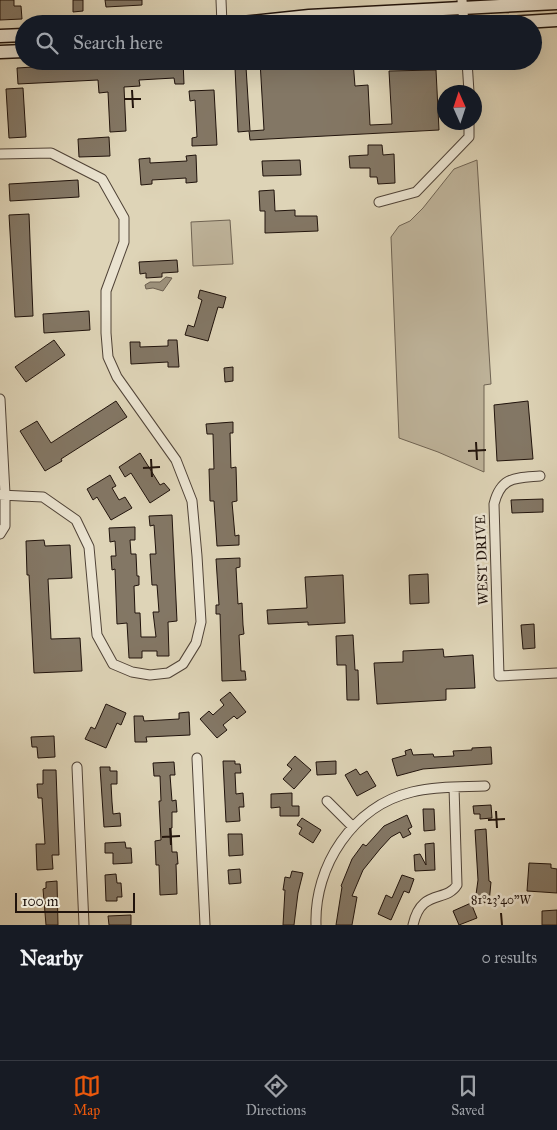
<!DOCTYPE html>
<meta charset="utf-8">
<style>
:root{--surface:#171b24;--page:#20242c;--text:#f1f3f6;--muted:#9ea1a6;--line:#363941;--accent:#ea580c}
body{margin:0;font-family:"IM FELL Great Primer",serif;background:var(--page);color:var(--text)}
.compass{position:absolute;left:437px;top:85px;width:45px;height:45px;border-radius:50%;background:var(--surface);box-shadow:0 5px 20px #0002;rotate:357deg}
.scale{position:absolute;left:15px;bottom:12px;width:120px;box-sizing:border-box;padding-left:5px;border:2px solid #20130c;border-top:0;font-size:14px;line-height:18px;white-space:nowrap;color:#20130c;-webkit-text-stroke:4px #eae3d0;paint-order:stroke}
.list{margin:0;padding:0;list-style:none}
h2{display:flex;justify-content:space-between;align-items:center;height:65px;margin:0;padding:0 20px;font-size:21px}
h2 small{font-size:16px;font-weight:400;color:var(--muted)}
.icon{flex:none;width:28px;height:28px;fill:none;stroke:currentColor;stroke-width:2;stroke-linecap:round;stroke-linejoin:round}
.map{position:relative;flex:none;width:557px;height:925px;overflow:hidden}
.search{position:absolute;background:var(--surface);box-shadow:0 5px 20px #0002;left:15px;right:15px;top:15px;height:55px;display:flex;align-items:center;gap:12px;box-sizing:border-box;padding:0 18px;border-radius:28px;color:var(--muted);font-size:19px}
.sheet{height:135px;background:var(--surface)}
nav{display:flex;justify-content:space-around;align-items:center;box-sizing:border-box;height:70px;border-top:1px solid var(--line);background:var(--surface);font-size:14px;color:var(--muted)}
nav a{display:grid;justify-items:center;gap:2px}
nav .on{color:var(--accent)}
.map>svg:first-child{display:block}
</style>
<div class="map">
<svg width="557" height="925" viewBox="0 0 557 925">
<rect width="100%" height="100%" fill="#ded4b7"/>
<filter id="stains"><feTurbulence type="fractalNoise" baseFrequency=".004" numOctaves="4"/><feColorMatrix values="0 0 0 0 .2 0 0 0 0 .09 0 0 0 0 .02 0 0 0 .5 -.17"/></filter>
<radialGradient id="worn" r=".72"><stop offset=".6" stop-color="#630" stop-opacity="0"/><stop offset="1" stop-color="#630" stop-opacity=".3"/></radialGradient>
<path fill="#beb39a" stroke="#6f6353" d="M477,160L491,384L484,385V472L438,452L399,438L391,237L399,226L410,221L423,208L454,169Z
M230,220L233,264L193,266L191,222Z"/>
<path fill="#9d927d" stroke="#6b5f50" d="M166,277L172,278L163,291L153,288L146,289L145,285L150,282H160Z"/>
<path fill="#837765" stroke="#20130c" d="M0,0H14V6H21L22,19L0,20Z
M73,0H83V11L73,12Z
M105,0H142V5L106,7Z
M97,61H138V64L183,61L184,84H175L174,78L139,80L140,86L124,87L126,131L110,132L108,92L99,93L98,80L18,84L17,68L97,63Z
M260,61H353L355,86L368,85L370,125L392,124L389,71L436,70L439,130L250,140L249,131L238,132L235,68L246,67L250,131L264,130Z
M23,88L26,137L9,138L6,89Z
M214,90L217,145L192,146V138L197,137L195,100L190,101L189,91Z
M109,137L110,156L79,157L78,139Z
M368,145H382L383,155L394,154L395,183L378,184L377,177H370V168H350L349,156L368,155Z
M196,155L197,182L186,183V178L152,180V184L141,185L139,159L150,158V163L187,161L186,156Z
M300,160L301,175L263,176L262,161Z
M78,180L79,197L10,201L9,184Z
M274,190L275,211L295,210V216H317L318,231L265,233V211H260L259,191Z
M29,214L33,316L15,317L9,215Z
M177,260L178,272L162,273V277L146,278V273L140,274L139,262Z
M200,290L226,297L223,308L218,307L208,341L185,335L188,325L194,327L202,300L198,298Z
M89,311L90,330L44,333L43,314Z
M54,340L65,355L26,382L15,367Z
M168,340H177L179,367H168V362L131,364L130,342H140V347L168,346Z
M233,367V381L225,382L224,368Z
M116,401L127,417L61,459L62,461L45,471L20,431L37,421L51,443Z
M528,401L533,459L497,461L494,405Z
M233,422V433H230L231,468L236,467L237,501L232,502L235,536L239,535V545L217,546L214,501H210L209,469H214L213,434H207L206,424Z
M140,453L160,485L164,483L170,490L150,503L131,473L125,477L119,467Z
M110,475L116,486L112,488L119,500L125,497L132,508L111,520L97,497L93,500L87,489Z
M543,499V512L512,513L511,500Z
M172,515L177,621L168,622L169,656H157V651H142V658H129L127,623L117,624L115,569L112,570L111,556H116L115,541L110,542L109,528L135,527V540H130L131,554H136L137,576H139V585L134,586L135,613H140L141,637H156L153,612H159L157,585H152L150,554H156L154,525L150,526L149,516Z
M44,540L45,546L70,545L72,578L48,579L51,639L80,638L82,671L34,673L29,575H27L26,541Z
M240,558V567L236,568L238,604L242,603L243,625L244,634L239,635L241,671H245L246,680L222,681L220,614H216V605H219L216,559Z
M428,574L429,603L410,604L409,575Z
M343,575L345,623L308,625V622L268,624L267,610L307,608L305,577Z
M534,624L535,648L523,649L521,625Z
M353,635L355,670H358L359,700H347L346,665H337L336,636Z
M443,649L444,657L473,655L475,688L446,689V700L377,704L374,663L403,662V651Z
M230,692L246,712L237,719L234,716L223,725L227,730L217,738L200,719L209,711L213,715L224,705L220,700Z
M106,704L126,713L121,725L117,723L106,748L85,739L91,727L95,729Z
M189,712L190,735L146,737L147,742H135L134,716H143L144,721L179,719V713Z
M54,736L55,757L38,758L37,747H32L31,737Z
M491,747L492,764L423,769L397,776L392,759L406,755L405,751L411,749L413,755L433,754L434,757L454,756L453,751L472,750V748Z
M295,756L311,770L294,789L283,779L292,769L287,765Z
M223,761H235V764H240L241,773H235L236,794L243,793L244,807H239L240,821L226,822Z
M336,761V774L317,775L316,762Z
M174,762L175,775H170L172,801L176,800L177,812H172V828H171L172,852H177L178,864H176L177,894L160,895L159,865H156L155,841L161,840L159,801H161L160,776H154L153,763Z
M100,767H110V771H117V784H111L112,802L113,814L120,813L121,826L104,827Z
M356,769L360,775L367,771L376,786L357,796L345,775Z
M43,770H56L59,855H52L53,869L37,870L36,844H45L42,798H38L37,784H43Z
M292,793V806H299V816H280V807L271,808V794Z
M491,805L492,818L480,819V814H474L473,806Z
M423,809H434L435,830L424,831Z
M407,815L412,827L408,829L411,834L403,838L400,832L391,837L380,849L363,870L352,896L357,897L352,925H336L342,887L341,886L352,859L363,844L366,846L384,826Z
M302,818L321,830L313,843L299,834L302,828L297,825Z
M486,829L489,881L491,882L489,903L475,902L478,880L475,830Z
M228,834H242L243,855L229,856Z
M125,842L126,848H131L132,863L113,864V853H105V843Z
M434,843L435,870L415,871L414,855L420,854L426,865L425,844Z
M529,863L551,864V868L557,869V893L527,891Z
M240,869L241,883L229,884L228,870Z
M292,871L303,873L298,893L294,925H283L285,890H283L285,877L290,878Z
M116,874L117,883H121L122,897H117V901H106L105,875Z
M402,875L414,879L409,893L404,891L391,920L378,914L386,895L392,898Z
M57,881L58,925H46L43,889L46,888V882Z
M471,903L477,918L459,925L453,911Z
M557,910V925H542V911Z
M131,915V925H109L108,916Z"/>
<g fill="none" stroke-linecap="round" stroke-linejoin="round">
<g stroke="#504337" stroke-width="11">
<path id="minor" d="M221,0L222,24
M462,0L464,24
M467,61L469,92
M0,154L51,153L102,179L124,218V242L106,291V333L108,357L117,377L176,460L192,501L197,556L201,622L196,643L183,664L168,673L150,675L132,672L113,664L97,635L89,547L76,520L43,497L0,495
M379,202L416,192L469,137V122
M0,399L5,494V526L0,534
M540,476C516,478 501,476 494,504L499,676L557,673
M197,758L205,925
M77,767L84,925
M327,801L353,827
M316,925C314,866 353,806 412,792C436,786 461,787 485,786
M413,925C421,888 446,903 457,885L454,787"/>
</g>
<g stroke="#20130c" stroke-width="15">
<path id="secondary" d="M232,24L309,16L557,3
M491,24L557,20
M0,36L24,35
M0,52L24,51"/>
</g>
<use href="#minor" stroke="#eae3d0" stroke-width="9"/>
<use href="#secondary" stroke="#eae3d0" stroke-width="12"/>
</g>
<path fill="none" stroke="#20130c" stroke-width="2" d="M132,90L133,108M124,99H141M476,442L477,460M468,451L486,450M151,459L152,477M143,468L160,467M496,811L497,828M488,820L505,819M170,828L171,845M162,837L180,836M501,913L502,925"/>
<g text-anchor="middle" dominant-baseline="central" stroke-width="5" stroke-linejoin="round" paint-order="stroke">
<g font-size="14" fill="#20130c" stroke="#eae3d0">
<text transform="translate(482 560) rotate(-92)">WEST DRIVE</text>
</g>
</g>
<g font-size="12" text-anchor="middle" fill="#20130c" stroke="#eae3d0" stroke-width="5" stroke-linejoin="round" paint-order="stroke">
<text x="501" y="904">81°23'40"W</text>
</g>
<rect width="100%" height="100%" filter="url(#stains)"/>
<rect width="100%" height="100%" fill="url(#worn)"/>
</svg>
<svg class="compass" viewBox="-18 -18 36 36"><path d="M0-13l5 13h-10z" fill="#e53935"/><path d="M0 13l5-13h-10z" fill="#9ea1a6"/></svg>
<div class="scale">100 m</div>
<div class="search"><svg class="icon" aria-label="search" viewBox="0 0 24 24"><circle cx="10" cy="10" r="6"/><path d="M15 15l6 6"/></svg>Search here</div>
</div>
<section class="sheet">
<h2>Nearby<small>0 results</small></h2>
<ul class="list">
</ul>
</section>
<nav>
<a class="on"><svg class="icon" aria-label="map" viewBox="0 0 24 24"><path d="M3 6l6-2 6 2 6-2v14l-6 2-6-2-6 2zM9 4v14M15 6v14"/></svg>Map</a>
<a><svg class="icon" aria-label="directions" viewBox="0 0 24 24"><path d="M12 3l9 9-9 9-9-9zM9 14v-3h6M13 9l2 2-2 2"/></svg>Directions</a>
<a><svg class="icon" aria-label="saved" viewBox="0 0 24 24"><path d="M7 4h10v16l-5-4-5 4z"/></svg>Saved</a>
</nav>
